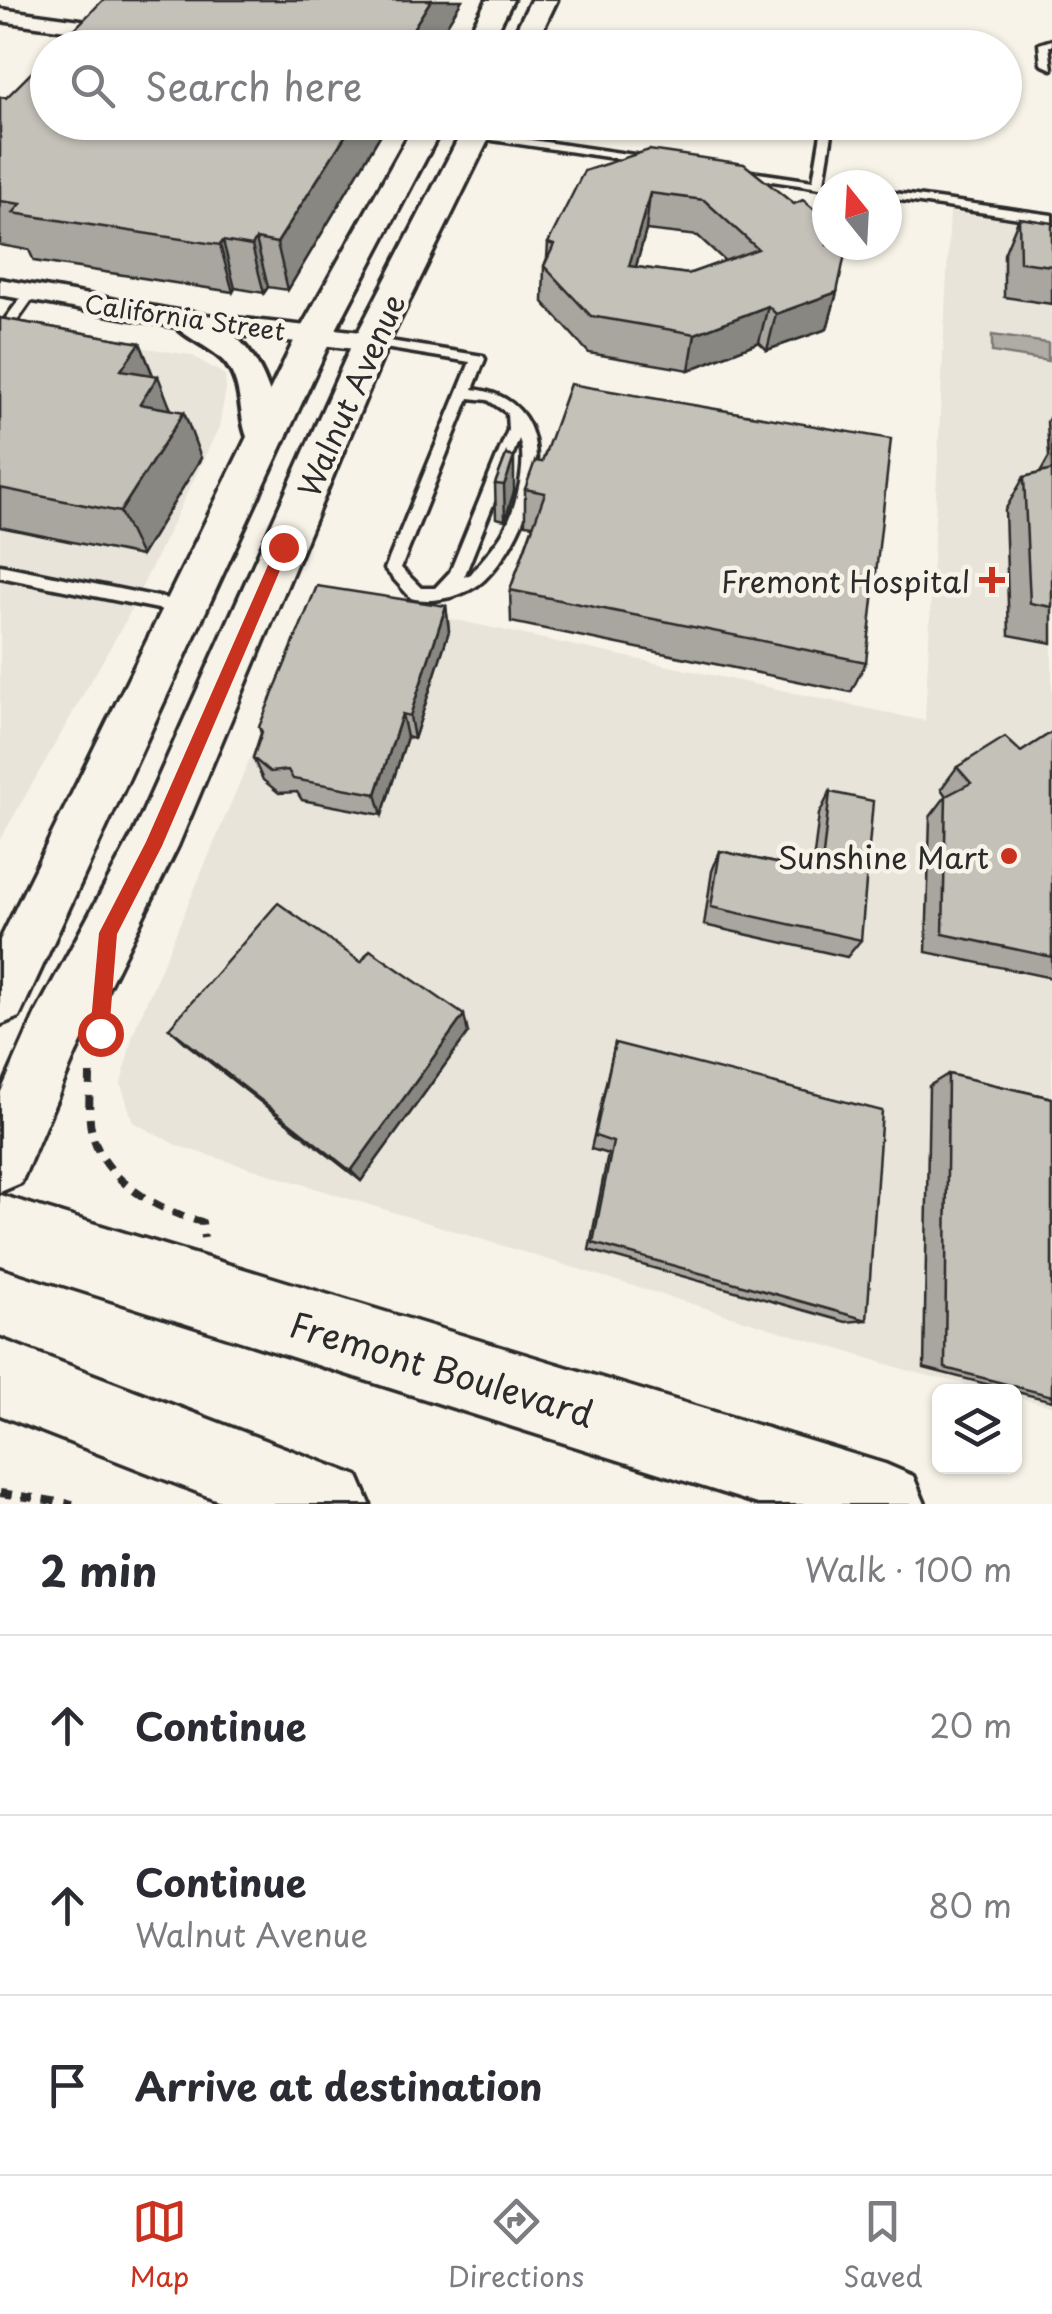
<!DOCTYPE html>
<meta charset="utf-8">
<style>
:root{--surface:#fff;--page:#f2f2f3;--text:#2b2b33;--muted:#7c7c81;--line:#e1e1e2;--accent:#c8321e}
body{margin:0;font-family:"Playpen Sans",sans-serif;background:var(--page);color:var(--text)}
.controls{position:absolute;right:30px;bottom:30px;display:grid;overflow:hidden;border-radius:15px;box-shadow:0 2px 8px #0004}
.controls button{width:90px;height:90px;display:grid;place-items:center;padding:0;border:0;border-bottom:2px solid var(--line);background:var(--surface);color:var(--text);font:50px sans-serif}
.compass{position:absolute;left:812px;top:170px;width:90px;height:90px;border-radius:50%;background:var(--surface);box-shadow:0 2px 8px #0004;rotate:342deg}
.stop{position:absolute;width:30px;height:30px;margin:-22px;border:8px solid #c8321e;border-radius:50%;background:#fff}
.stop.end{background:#c8321e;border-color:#fff;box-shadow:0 2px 10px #0008}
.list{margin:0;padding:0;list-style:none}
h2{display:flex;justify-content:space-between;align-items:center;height:130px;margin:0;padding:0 40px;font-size:42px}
h2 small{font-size:32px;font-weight:400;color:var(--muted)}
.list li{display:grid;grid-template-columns:65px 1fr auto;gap:30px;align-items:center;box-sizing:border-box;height:180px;padding:0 40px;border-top:2px solid var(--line)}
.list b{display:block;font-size:38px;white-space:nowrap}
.list p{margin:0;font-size:32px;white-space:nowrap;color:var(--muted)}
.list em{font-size:32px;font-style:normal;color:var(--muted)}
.icon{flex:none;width:55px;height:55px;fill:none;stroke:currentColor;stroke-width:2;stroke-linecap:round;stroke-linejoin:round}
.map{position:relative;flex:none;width:1052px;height:1504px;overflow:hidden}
.search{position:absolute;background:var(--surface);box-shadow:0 2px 8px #0004;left:30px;right:30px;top:30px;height:110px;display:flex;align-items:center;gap:25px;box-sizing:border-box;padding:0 35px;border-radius:55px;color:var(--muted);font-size:38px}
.sheet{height:670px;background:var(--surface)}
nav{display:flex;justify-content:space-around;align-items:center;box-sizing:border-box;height:140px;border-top:2px solid var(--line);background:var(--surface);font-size:28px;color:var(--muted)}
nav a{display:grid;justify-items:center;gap:5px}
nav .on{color:var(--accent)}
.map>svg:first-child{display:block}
</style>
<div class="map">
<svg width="1052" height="1504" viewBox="0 0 1052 1504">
<rect width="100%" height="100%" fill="#f7f3e8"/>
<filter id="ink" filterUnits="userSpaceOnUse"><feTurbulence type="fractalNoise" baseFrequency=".01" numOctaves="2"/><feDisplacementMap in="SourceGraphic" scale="20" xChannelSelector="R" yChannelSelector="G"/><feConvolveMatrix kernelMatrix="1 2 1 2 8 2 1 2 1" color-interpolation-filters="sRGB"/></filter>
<g filter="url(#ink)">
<path fill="#e8e4da" d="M950,212L1052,226V1406L1015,1397L1014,1392L993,1391L913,1372L178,1146L133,1122L121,1084L133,1034L321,591L925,721Z
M0,325L191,355L225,375L226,390L219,427L126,620L0,840Z"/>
<path fill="#afaca4" stroke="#7a7874" stroke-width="2.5" d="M992,335L1048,343V361L992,352Z"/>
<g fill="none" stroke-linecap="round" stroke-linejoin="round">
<g stroke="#2b2b2b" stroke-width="7">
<path id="service" d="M1052,40V46H1049L1052,69L1041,64L1039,44Z
M823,122H834L824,182L832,185H827V189L738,176L732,173L738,170L813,181Z
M476,132L648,157L654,160L648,163L472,137L470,135Z
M887,192L1052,215V223L887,198Z
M30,290L36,294L5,338L0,339V326L26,291Z
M371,338L483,356L485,359L473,389C574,401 535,531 484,580C467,596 433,604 411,598L385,569L470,362L366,345V339ZM469,398L488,400L507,413L508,430L450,572L435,588H421L401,568ZM519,439C529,462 515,513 502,534C493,548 481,561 471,574L464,577Z
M0,565L183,602L191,608L183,614L0,577Z"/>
</g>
<g stroke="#2b2b2b" stroke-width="7">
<path id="minor" d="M0,9L88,21L98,27L88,33L0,21Z
M0,279L188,313L371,333L384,342L371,351L188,329L0,295Z"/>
</g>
<g stroke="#2b2b2b" stroke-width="8">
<path id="tertiary" d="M188,311C251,328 271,381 281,439L276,447L264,451L252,447C237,423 245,389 227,365C213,346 185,340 172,321L177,314Z"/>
</g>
<g stroke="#2b2b2b" stroke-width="7">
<path id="secondary" d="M487,0H513L488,48H461Z
M531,0H557L534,48H507Z
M416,122H445L333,335L19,1017L0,1025V940L297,335Z
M467,122H497L389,342L178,846L76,1053L21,1183L0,1192V1094L36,1013L134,832L353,342Z"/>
</g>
<g stroke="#2b2b2b" stroke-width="7">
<path id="primary" d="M0,1195L885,1464L913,1476L925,1504H758L0,1265Z
M0,1339L358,1476L370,1504H228L0,1415Z"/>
</g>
<path stroke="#2b2b2b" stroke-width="8" stroke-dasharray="12 10" stroke-linecap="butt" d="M90,1074C90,1095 87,1117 93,1137C107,1183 160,1211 202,1222L204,1238
M0,1493L73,1504"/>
<use href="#service" fill="#f7f3e8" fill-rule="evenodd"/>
<use href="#minor" fill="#f7f3e8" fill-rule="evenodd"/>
<use href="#tertiary" fill="#f7f3e8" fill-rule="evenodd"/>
<use href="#secondary" fill="#f7f3e8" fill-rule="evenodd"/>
<use href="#primary" fill="#f7f3e8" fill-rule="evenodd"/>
</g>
<path fill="#a9a69f" stroke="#2b2b2b" stroke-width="2.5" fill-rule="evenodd" d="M0,97L388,122L288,290L268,287L264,293L235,288L233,292L34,261L29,250L0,245Z
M649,150L837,292L827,329L767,350L759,342L689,370L589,353L543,302L544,266L547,258L548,243ZM646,230L698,236L725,261L688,274L636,267Z
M1019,218L1052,223V304L1004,297V254Z
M0,318L140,343L153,375L171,409L201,458L141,556L0,527Z
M1052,412V643L1009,635L1005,510L1024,477L1040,473L1049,457L1047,422Z
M506,455L514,491L505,520L496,518L495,484Z
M542,462L866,662L851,692L511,622L510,590L533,525L525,524V489Z
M446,606L449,631L414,739L407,737L382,815L302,800L297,792L279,793L263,780L253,758L261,733L259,727Z
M1052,732V978L926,952L930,817L946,796L941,789L957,767L1021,752Z
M830,792L861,940L847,957L704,925L712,871L720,851L812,871L819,814Z
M361,962L468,1033L361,1181L188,1045L169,1028Z
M615,1043L867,1320L846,1322L589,1250L608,1154L591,1149Z
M948,1074L1052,1098V1401L924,1368L929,1086Z"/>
<path fill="#898782" stroke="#2b2b2b" stroke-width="2.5" d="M431,0H462L433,48H401Z
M354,122H388L288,290L277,243Z
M650,193L646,230L626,302L629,266Z
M256,239L268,287L264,293L252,246Z
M223,241L235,288L233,292L220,245Z
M837,292L827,329L767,350L776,314Z
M768,306L759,342L689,370L695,334Z
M140,343L155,381L158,376L176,423L158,450L121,370Z
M184,412L201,458L141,556L120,512Z
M514,457V491L505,520L504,485Z
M446,606L449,631L414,739L410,716Z
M402,714L407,737L382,815L376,794Z
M464,1015L468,1033L361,1181L351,1171Z"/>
<path fill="#c4c1b9" stroke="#2b2b2b" stroke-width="2.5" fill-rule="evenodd" d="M103,0H431L401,48H56Z
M48,56V122H354L277,243L256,239L252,246L223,241L220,245L13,213L21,204L0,201V97L6,98Z
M649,150L744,164L794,204L803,200L827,220V245H847L837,292L776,314L768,306L695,334L591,316L544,266L554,245L548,243L584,171ZM650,193L704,200L758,249L688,274L629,266Z
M1019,218L1052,223V266L1020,262Z
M0,318L140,343L121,370L158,376L140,404L184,412L120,512L0,488Z
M570,384L891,439L866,662L510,590L545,493L525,489L535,461L542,462Z
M506,455L514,457L507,478L504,485L495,484Z
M1052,470V607L1030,603L1024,477Z
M317,586L446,606L410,716L402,714L376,794L293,779L288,770L270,772L253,758L262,732L259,727Z
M1052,732V957L943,934L946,796L971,783L957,767L1005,737L1021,752Z
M830,792L873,801L861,940L711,907L720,851L821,873Z
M278,903L361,962L370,950L464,1015L351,1171L169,1028Z
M615,1043L882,1111L867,1320L593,1243L613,1142L595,1136Z
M948,1074L1052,1098V1396L945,1368Z"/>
</g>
<path fill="#c8321e" d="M283,542L290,547L162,846L117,934L109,1033L100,1042L90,1033L99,933L146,842L276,547Z"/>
<g fill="#c8321e" stroke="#f7f3e8" stroke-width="4">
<path d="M987 565h10v10h10v10h-10v10h-10v-10h-10v-10h10z"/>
<circle cx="1009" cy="856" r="10"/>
</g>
<g text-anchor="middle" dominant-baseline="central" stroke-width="9" stroke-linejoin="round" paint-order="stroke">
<g font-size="25" fill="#2b2b2b" stroke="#f7f3e8">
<text transform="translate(185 317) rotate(8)">California Street</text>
</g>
<g font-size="30" fill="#2b2b2b" stroke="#f7f3e8">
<text transform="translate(350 395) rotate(-66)">Walnut Avenue</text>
</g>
<g font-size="30" fill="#2b2b2b" stroke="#f7f3e8" text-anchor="end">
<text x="970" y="580">Fremont Hospital</text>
<text x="989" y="856">Sunshine Mart</text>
</g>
<g font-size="35" fill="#2b2b2b" stroke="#f7f3e8">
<text transform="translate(442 1368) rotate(17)">Fremont Boulevard</text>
</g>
</g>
</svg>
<div class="controls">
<button><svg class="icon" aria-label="layers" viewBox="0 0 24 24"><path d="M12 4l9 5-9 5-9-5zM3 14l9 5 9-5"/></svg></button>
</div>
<svg class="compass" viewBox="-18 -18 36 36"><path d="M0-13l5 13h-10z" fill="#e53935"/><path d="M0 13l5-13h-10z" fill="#7c7c81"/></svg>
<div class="stop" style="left:100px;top:1033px"></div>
<div class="stop end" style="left:283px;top:547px"></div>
<div class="search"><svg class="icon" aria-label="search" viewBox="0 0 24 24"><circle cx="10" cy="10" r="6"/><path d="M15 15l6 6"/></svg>Search here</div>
</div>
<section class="sheet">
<h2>2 min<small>Walk · 100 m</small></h2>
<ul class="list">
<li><svg class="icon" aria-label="ahead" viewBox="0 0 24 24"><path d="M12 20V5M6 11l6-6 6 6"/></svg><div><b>Continue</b></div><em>20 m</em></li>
<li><svg class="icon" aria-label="ahead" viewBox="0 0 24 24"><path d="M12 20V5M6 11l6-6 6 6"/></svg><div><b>Continue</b><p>Walnut Avenue</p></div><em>80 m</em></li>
<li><svg class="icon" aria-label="arrive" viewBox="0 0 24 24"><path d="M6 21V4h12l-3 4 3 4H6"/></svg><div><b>Arrive at destination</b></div></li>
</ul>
</section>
<nav>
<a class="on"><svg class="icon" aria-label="map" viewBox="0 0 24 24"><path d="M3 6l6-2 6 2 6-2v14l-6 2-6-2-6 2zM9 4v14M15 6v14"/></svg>Map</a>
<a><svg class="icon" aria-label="directions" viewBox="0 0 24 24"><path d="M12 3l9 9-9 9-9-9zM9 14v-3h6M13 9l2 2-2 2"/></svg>Directions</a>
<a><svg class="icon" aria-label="saved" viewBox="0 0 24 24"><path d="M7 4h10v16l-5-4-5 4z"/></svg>Saved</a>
</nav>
